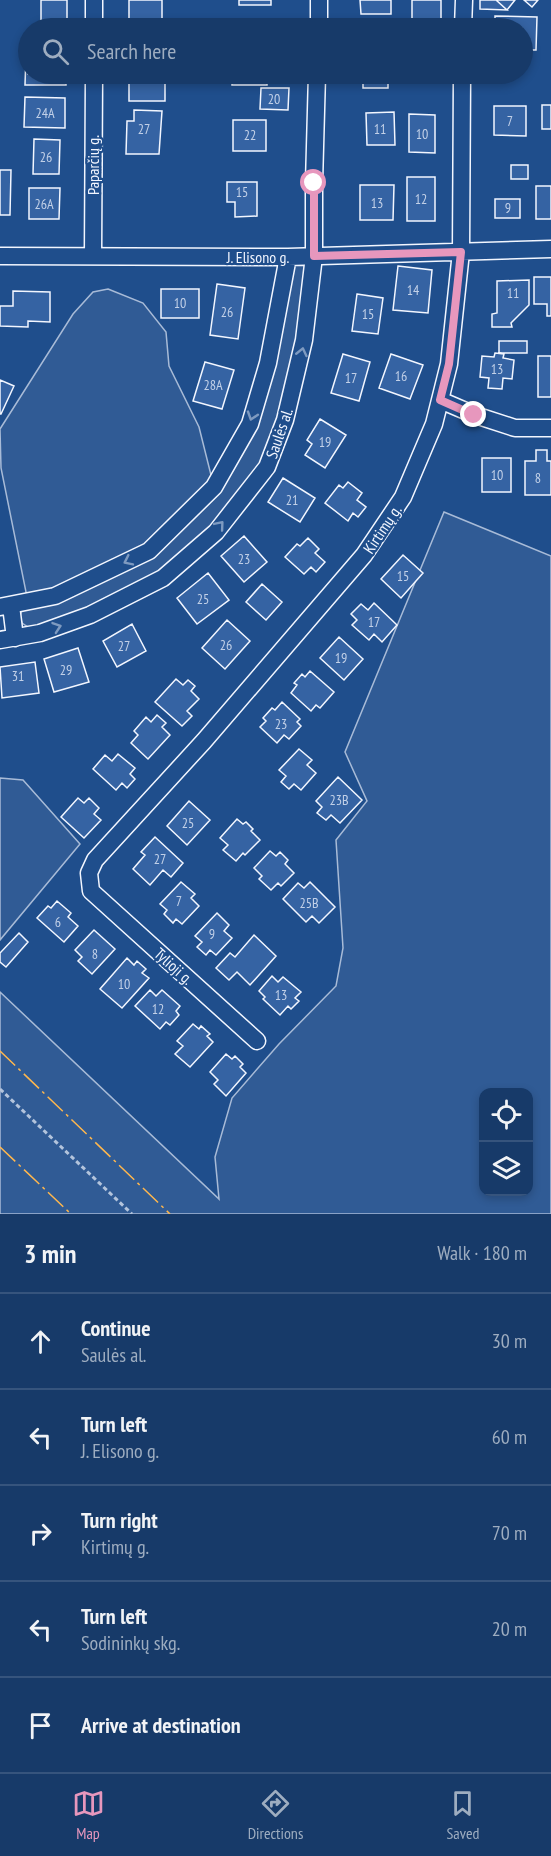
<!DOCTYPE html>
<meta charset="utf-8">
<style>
:root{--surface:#173a69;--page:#244571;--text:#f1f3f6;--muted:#9eadc0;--line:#36547d;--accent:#e797bd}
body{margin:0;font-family:"PT Sans Narrow",sans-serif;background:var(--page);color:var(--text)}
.controls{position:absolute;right:18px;bottom:18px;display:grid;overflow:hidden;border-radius:12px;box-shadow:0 3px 9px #0003}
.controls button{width:54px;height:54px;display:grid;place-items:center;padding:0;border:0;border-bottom:2px solid var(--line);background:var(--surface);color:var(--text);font:30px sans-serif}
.stop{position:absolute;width:18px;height:18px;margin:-14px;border:4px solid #e797bd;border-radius:50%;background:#fff}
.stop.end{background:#e797bd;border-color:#fff;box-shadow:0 2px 6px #0008}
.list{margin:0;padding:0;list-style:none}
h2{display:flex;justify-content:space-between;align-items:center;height:78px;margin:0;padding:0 24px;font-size:26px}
h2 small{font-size:20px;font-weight:400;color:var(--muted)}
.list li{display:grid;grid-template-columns:39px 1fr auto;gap:18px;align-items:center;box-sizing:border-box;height:96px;padding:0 24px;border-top:2px solid var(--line)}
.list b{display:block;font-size:22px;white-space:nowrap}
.list p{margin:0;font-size:20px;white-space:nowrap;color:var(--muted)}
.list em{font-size:20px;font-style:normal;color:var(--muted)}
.icon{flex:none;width:33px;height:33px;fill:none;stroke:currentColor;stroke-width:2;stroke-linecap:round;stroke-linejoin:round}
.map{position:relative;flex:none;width:551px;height:1214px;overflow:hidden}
.search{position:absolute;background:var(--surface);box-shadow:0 3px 9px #0003;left:18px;right:18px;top:18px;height:66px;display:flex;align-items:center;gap:15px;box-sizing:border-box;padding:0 21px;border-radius:33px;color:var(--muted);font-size:22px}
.sheet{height:558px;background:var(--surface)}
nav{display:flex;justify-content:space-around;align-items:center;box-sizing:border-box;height:84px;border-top:2px solid var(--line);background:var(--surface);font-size:16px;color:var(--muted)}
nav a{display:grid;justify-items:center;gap:3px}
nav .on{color:var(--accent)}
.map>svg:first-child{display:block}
</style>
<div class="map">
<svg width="551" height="1214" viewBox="0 0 551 1214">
<rect width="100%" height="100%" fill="#1f4e8c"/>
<path fill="#305b95" stroke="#a8bbd7" stroke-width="1.5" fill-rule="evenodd" d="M293,262H307L290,385L260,465L214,528L161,572L89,611L34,629L28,627L22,623L20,616L22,609L150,554L254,424Z
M108,289L143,303L166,332L169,366L199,427L214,487L149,551L28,602L1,468L0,429L73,314L93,292Z
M444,512L551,556V1214H0V992L219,1199L215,1157L232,1098L279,1044L336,986L343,948L336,840L367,801L345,752ZM484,1092H528V1192H484Z
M0,778L23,780L80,844L0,940Z"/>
<path fill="#3563a3" stroke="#f2f6ff" stroke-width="1.5" d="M41,0H67V28H41Z
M129,0H162V26H129Z
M239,0H271V5H239Z
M360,0H391V14H361Z
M412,0H441V22H412Z
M480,0H496L507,10L480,9Z
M496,0H515L507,10Z
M524,0H538L532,7Z
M495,16L537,17L536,50H522V28H495Z
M232,20H267V28H232Z
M26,55H28V74H66V85H25Z
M129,74H165V101H129Z
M232,74H267V85H232Z
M363,74H388V88H363Z
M261,88H289L288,110L260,109Z
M25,97L65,98V128L24,127Z
M542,105H551V129H542Z
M494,106H526V136L494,135Z
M134,110L162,111L159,154H126L127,121H134Z
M394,112L395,145H367L366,113Z
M409,114L435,115V153L409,152Z
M233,120H266V151H233Z
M34,139L60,140L59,174H33Z
M511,165H528V179H511Z
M0,170H11L10,215H0Z
M407,177H435V221H407Z
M227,182H257V216L235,217V202H227Z
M360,185H394L393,220H360Z
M536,186H551V219H536Z
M29,188H60L59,219H29Z
M495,199H520V218H495Z
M398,266L432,270L428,313L393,310Z
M534,277H551V316H547V304H534Z
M529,280V305L511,323L512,327H492V314L497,313V281Z
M217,284L245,288L238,339L210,335Z
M161,289H199V318H161Z
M13,291L50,292V322L28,321V327L0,326V306H13Z
M357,294L383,298L378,334L352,331Z
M499,341H527V353H499Z
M495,353L504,354L503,358L514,360L512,379L503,378L502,389L488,388L489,378L480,377L482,356L494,357Z
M343,354L370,362L359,401L331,393Z
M391,354L423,365L410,399L379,388Z
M538,356H551V397H538Z
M205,362L234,370L222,409L193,401Z
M0,380L14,386L1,414H0Z
M320,419L346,435L325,468L305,455L312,444L307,440Z
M536,450H547V461H551V495H525V461H536Z
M482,458H511V492H482Z
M283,478L315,498L300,522L268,502Z
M348,482L362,493L357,500L366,507L358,517L353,513L348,521L325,503L339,485L343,488Z
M244,536L267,562L244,582L221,556Z
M308,538L319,549L315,553L325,562L316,572L311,567L304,574L285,557L297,544L300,546Z
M403,555L423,573L401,598L381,579Z
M208,573L229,600L197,624L177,598Z
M262,584L282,602L266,620L246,602Z
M374,603L397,625L382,642L374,634L369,640L352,625L357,620L351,614L361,604L368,610Z
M227,620L250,641L225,669L202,648Z
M132,624L146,651L117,667L103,641Z
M339,637L363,659L344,680L320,658Z
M78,648L89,682L54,692L44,659Z
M35,662L39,693L2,698L0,667Z
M310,671L334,692L320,708L316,705L311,711L291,693L297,685L294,683L302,674L305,677Z
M176,679L183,685L188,680L195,686L191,691L199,699L187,711L192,716L182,726L155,702Z
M282,702L300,719L297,722L301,726L289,739L284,735L277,743L260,727L266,721L263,718L272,708L275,710Z
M157,715L166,723L162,727L170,735L148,759L131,743L138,735L134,731L146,717L151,722Z
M299,749L312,760L307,765L316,773L301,790L294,784L289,789L281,782L286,776L279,770Z
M118,754L135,768L130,774L135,779L127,788L122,783L116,790L93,769L105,755L112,761Z
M338,777L362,800L340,823L331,815L326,820L317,813L322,807L316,801Z
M78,798L84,803L89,798L99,808L94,814L101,820L84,838L61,817Z
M189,801L210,820L187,845L167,826Z
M237,819L243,824L246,822L253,829L251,831L260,840L245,855L243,853L236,861L223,850L228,845L220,838Z
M155,837L183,863L171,877L163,870L150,885L133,869L145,855L141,852Z
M270,851L276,856L280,852L288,860L285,864L294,873L281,886L278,883L271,890L259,879L262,876L254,868Z
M181,882L195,894L191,898L199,906L182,924L176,919L173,923L164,914L167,910L160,904Z
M310,882L335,907L319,923L312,916L306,922L283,899L298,883L304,888Z
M57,901L71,913L68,917L78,926L64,942L37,918L48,906L51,908Z
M217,913L229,925L224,931L232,938L216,955L210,950L206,955L197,947L202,942L195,936Z
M94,930L115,949L92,974L78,961L82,957L75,950Z
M19,933L28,942L6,967L0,962V953Z
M254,935L276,956L250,985L237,972L229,980L216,968L230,953L235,957Z
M127,958L134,965L137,961L146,969L142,973L149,978L122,1008L100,989Z
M272,976L278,982L283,977L301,992L295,998L299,1001L291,1009L288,1006L280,1015L263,999L265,997L259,991Z
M150,990L156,996L162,990L180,1006L176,1011L179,1015L170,1025L166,1022L160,1029L135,1006Z
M193,1024L199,1029L201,1026L210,1034L207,1036L213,1042L190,1067L175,1054L183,1046L177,1041Z
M226,1054L232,1059L235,1056L243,1064L240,1067L246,1073L226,1096L214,1084L218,1080L210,1072Z"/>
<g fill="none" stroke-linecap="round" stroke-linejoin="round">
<g stroke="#f2f6ff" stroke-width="19">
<path id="minor" d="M94,28V0
M319,28V0
M463,28L464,0
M0,256L288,257L551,249
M93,256L94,74
M440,400L475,415L515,428H551
M11,606L15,638
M0,607L55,596L149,551L214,487L250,424L268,363L288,257
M0,640L40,633L90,615L163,578L216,532L267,467L285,420L304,340L314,256V183L317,74
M257,1041L91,891L89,873L95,860L204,741L364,555L403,497L434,424L449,364L461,252L462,74"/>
</g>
<path stroke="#b3c4dc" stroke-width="3" stroke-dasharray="4.5 3" stroke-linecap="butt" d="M0,1089L132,1214"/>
<use href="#minor" stroke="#1f4e8c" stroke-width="16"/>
<path stroke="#ffb74d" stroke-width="1.5" stroke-dasharray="21 4.5 3 4.5" stroke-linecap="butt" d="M0,1051L170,1214
M0,1147L71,1214"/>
</g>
<defs><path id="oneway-chevron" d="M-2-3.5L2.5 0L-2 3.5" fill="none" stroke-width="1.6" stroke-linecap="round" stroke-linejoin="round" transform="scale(1.5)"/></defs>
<g stroke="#7e9ac0">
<use href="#oneway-chevron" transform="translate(302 352) rotate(-77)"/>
<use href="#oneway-chevron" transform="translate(252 416) rotate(108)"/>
<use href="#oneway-chevron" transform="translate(220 525) rotate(-50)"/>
<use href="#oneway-chevron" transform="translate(128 561) rotate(154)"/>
<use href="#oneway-chevron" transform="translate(57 627) rotate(-19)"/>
</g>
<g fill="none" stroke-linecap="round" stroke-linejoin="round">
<path stroke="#e797bd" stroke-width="8" d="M314,183V256L461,252L449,364L440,400L474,415"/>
</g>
<g text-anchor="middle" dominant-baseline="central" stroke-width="4.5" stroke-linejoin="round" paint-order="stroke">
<g font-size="14" fill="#c3d1e8">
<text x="274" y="99">20</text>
<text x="45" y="113">24A</text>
<text x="510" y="121">7</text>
<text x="144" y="129">27</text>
<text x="380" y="129">11</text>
<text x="422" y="134">10</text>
<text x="250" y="135">22</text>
<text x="46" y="157">26</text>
<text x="242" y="192">15</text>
<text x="421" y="199">12</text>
<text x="377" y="203">13</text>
<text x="44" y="204">26A</text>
<text x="508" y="208">9</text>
<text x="413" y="290">14</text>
<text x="513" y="293">11</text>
<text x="180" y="303">10</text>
<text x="227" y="312">26</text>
<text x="368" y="314">15</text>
<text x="497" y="369">13</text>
<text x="401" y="376">16</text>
<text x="351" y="378">17</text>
<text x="213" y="385">28A</text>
<text x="325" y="442">19</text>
<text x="497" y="475">10</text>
<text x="538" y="478">8</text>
<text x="292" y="500">21</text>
<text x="244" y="559">23</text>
<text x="403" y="576">15</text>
<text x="203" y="599">25</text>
<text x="374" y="622">17</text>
<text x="226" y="645">26</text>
<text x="124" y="646">27</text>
<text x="341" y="658">19</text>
<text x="66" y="670">29</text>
<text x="18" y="676">31</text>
<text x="281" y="724">23</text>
<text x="339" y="800">23B</text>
<text x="188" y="823">25</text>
<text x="160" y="859">27</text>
<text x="179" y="901">7</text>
<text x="309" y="903">25B</text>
<text x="58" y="922">6</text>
<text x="212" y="934">9</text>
<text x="95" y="954">8</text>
<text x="124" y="984">10</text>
<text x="281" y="995">13</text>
<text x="158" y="1009">12</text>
</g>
<g font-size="16" fill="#f2f6ff" stroke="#1f4e8c">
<text transform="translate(93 165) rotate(-90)">Paparčių g.</text>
<text x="258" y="257">J. Elisono g.</text>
<text transform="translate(279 433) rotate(-71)">Saulės al.</text>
<text transform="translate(382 529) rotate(-56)">Kirtimų g.</text>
<text transform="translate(174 966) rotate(42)">Tylioji g.</text>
</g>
</g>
</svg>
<div class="controls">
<button><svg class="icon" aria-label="locate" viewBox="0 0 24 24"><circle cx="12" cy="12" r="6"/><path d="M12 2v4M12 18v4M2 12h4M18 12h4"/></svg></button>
<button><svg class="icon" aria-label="layers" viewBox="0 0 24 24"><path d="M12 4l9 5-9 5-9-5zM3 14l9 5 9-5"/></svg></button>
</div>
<div class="stop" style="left:314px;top:183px"></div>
<div class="stop end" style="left:474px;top:415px"></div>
<div class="search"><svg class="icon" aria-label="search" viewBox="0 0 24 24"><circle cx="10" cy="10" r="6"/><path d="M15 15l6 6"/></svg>Search here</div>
</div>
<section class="sheet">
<h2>3 min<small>Walk · 180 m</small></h2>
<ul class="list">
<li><svg class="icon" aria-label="ahead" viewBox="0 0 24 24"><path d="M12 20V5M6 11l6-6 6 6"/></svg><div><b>Continue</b><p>Saulės al.</p></div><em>30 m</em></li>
<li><svg class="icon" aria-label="left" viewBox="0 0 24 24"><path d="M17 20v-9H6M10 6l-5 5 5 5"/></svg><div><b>Turn left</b><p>J. Elisono g.</p></div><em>60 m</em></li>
<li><svg class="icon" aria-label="right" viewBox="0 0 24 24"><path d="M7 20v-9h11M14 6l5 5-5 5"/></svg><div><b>Turn right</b><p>Kirtimų g.</p></div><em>70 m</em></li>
<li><svg class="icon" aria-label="left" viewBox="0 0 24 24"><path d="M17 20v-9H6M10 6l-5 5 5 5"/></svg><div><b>Turn left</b><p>Sodininkų skg.</p></div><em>20 m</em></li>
<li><svg class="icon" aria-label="arrive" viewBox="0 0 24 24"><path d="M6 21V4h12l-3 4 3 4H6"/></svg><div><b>Arrive at destination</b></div></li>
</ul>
</section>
<nav>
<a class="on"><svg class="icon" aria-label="map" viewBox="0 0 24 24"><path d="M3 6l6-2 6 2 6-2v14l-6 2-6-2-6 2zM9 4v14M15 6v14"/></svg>Map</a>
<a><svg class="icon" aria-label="directions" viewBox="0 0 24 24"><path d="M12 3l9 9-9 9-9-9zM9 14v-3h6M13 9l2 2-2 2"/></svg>Directions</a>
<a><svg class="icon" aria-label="saved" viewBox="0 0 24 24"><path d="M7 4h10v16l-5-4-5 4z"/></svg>Saved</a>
</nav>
